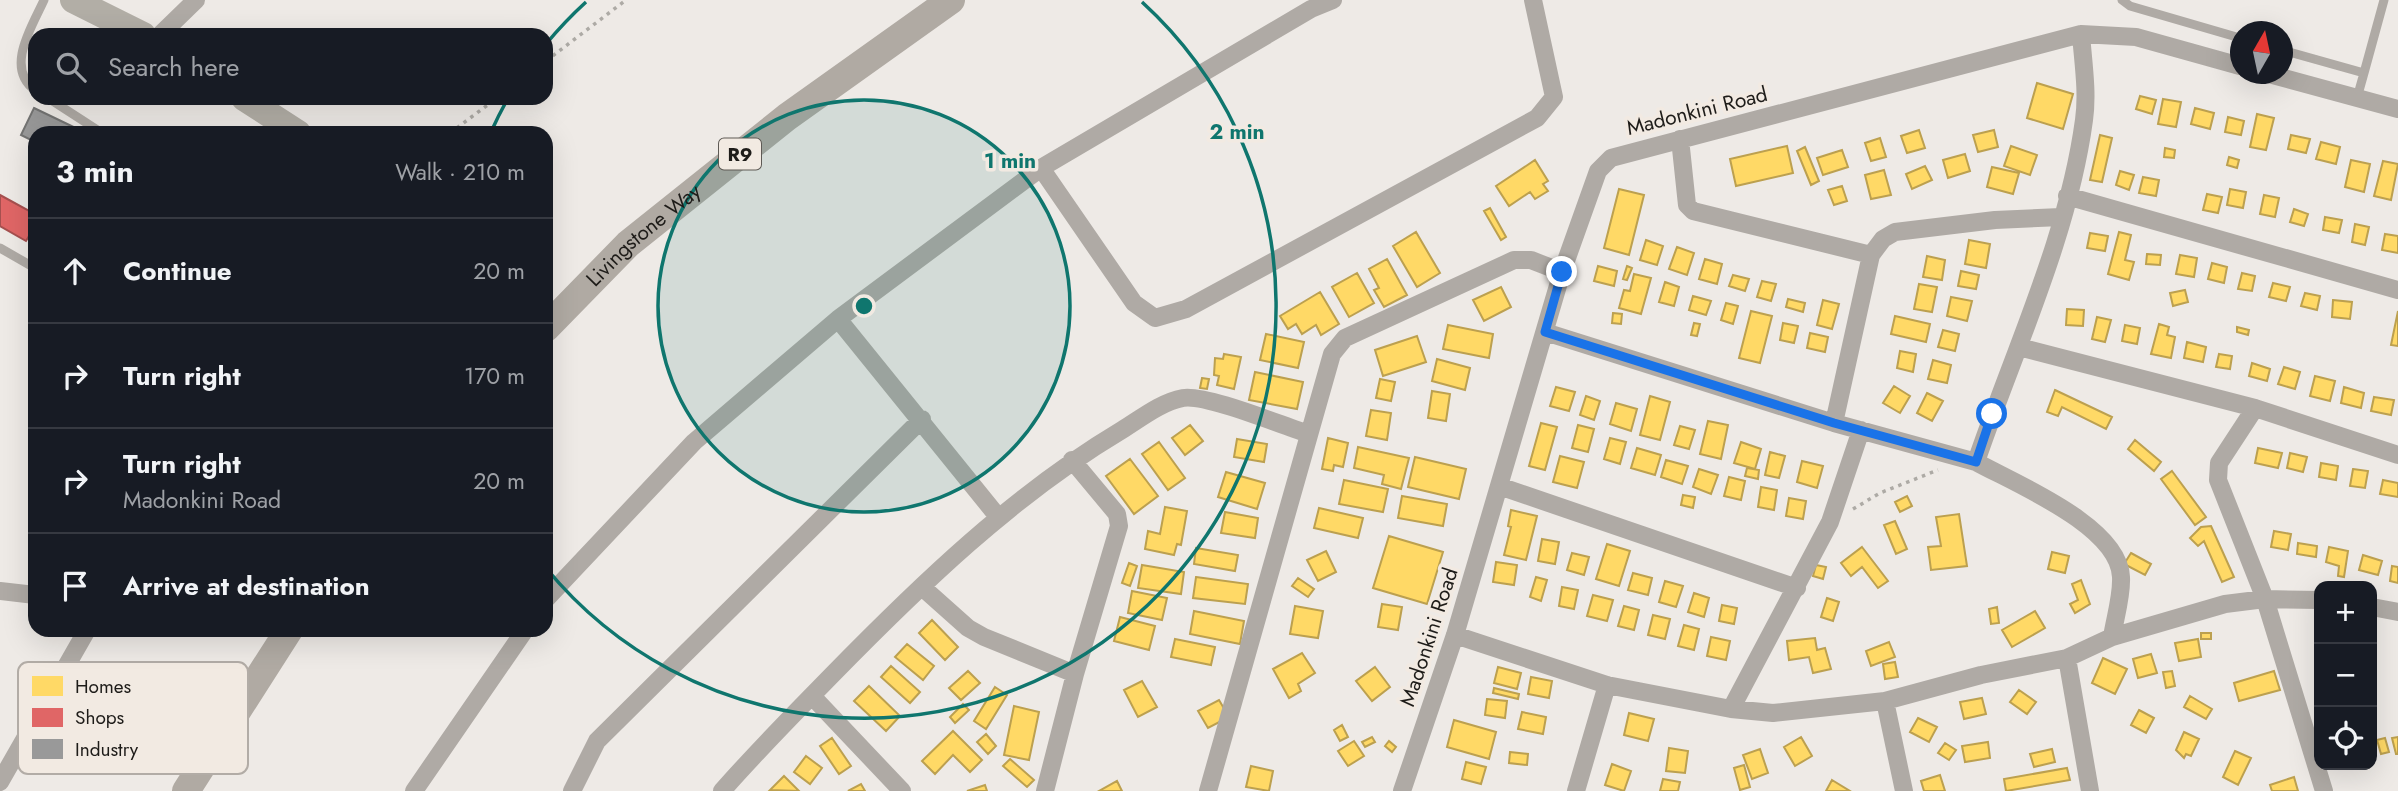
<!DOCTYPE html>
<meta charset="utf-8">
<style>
:root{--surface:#171b24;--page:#20242c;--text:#f1f3f6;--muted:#9ea1a6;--line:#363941}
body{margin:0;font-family:Jost,sans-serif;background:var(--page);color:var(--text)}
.controls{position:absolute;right:21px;bottom:21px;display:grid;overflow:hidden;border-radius:14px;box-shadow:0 7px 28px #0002}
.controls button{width:63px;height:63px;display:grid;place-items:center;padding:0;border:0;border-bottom:2px solid var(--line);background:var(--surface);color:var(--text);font:35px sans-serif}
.compass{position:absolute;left:2230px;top:21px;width:63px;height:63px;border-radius:50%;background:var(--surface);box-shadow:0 7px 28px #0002;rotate:9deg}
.stop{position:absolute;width:21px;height:21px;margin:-16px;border:5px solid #1a73e8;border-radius:50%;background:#fff}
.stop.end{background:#1a73e8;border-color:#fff;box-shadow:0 2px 7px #0008}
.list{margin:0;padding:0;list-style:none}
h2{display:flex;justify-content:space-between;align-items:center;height:91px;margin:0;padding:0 28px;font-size:30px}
h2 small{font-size:23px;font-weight:400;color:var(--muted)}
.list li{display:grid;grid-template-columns:46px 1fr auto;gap:21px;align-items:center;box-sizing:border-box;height:105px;padding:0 28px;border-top:2px solid var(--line)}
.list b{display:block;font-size:26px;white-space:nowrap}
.list p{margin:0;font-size:23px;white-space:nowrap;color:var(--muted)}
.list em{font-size:23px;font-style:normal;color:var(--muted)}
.icon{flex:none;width:38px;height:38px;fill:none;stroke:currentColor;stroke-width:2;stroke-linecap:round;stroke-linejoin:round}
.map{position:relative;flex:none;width:2398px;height:791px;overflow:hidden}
.search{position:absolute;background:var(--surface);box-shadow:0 7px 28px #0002;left:28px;top:28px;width:525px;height:77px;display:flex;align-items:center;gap:18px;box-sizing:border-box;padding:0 24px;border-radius:21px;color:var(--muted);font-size:26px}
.panel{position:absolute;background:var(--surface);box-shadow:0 7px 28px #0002;left:28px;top:126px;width:525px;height:511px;border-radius:21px}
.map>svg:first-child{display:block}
</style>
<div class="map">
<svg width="2398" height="791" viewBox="0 0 2398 791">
<rect width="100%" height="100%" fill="#eeeae6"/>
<path fill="#ffd966" stroke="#bca04f" stroke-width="2" d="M2037,83L2073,94L2063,129L2027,118Z
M2140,96L2156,100L2152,114L2136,109Z
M2163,99L2181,102L2176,127L2158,124Z
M2195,108L2214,113L2210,129L2191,124Z
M2257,114L2274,118L2266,150L2250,147Z
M2228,117L2244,121L2241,135L2225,132Z
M1919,130L1925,148L1907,153L1901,136Z
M1994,130L1998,147L1978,152L1973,135Z
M2100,135L2112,138L2102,182L2090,180Z
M2291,135L2310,139L2306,153L2288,149Z
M1880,138L1886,157L1871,161L1865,143Z
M2321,142L2340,147L2336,164L2316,159Z
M1787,146L1793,173L1736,186L1730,159Z
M2011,146L2037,155L2030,175L2004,166Z
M1805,147L1819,181L1811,185L1797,151Z
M2165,148L2175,150L2174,158L2164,157Z
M1842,150L1848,167L1823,175L1817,158Z
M1965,154L1970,171L1948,178L1943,160Z
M2229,157L2239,160L2237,168L2227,165Z
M1535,160L1548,181L1543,184L1548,191L1535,199L1530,192L1509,206L1496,186Z
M2351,160L2370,164L2364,192L2345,187Z
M2383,161L2398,164L2391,200L2374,196Z
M1925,166L1932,180L1912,189L1906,174Z
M1992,167L2019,173L2013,194L1987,187Z
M1884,170L1891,195L1871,199L1865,175Z
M2120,171L2134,175L2129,190L2116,185Z
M2143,177L2159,180L2156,196L2139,193Z
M1842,186L1847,201L1834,205L1828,190Z
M1619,189L1644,195L1629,255L1604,248Z
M2230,189L2246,192L2243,208L2227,205Z
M2207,194L2222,197L2218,213L2203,210Z
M2264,195L2279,198L2275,217L2260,214Z
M1490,208L1506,237L1501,240L1484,211Z
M2294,209L2308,214L2304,226L2290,222Z
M2325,217L2342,220L2339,233L2323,230Z
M2355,224L2369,227L2365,245L2352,242Z
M1416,232L1440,273L1417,287L1393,246Z
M2119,232L2131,235L2125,260L2134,262L2129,280L2108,274Z
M2090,233L2108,236L2105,251L2087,248Z
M2385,234L2398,236V253L2382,250Z
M1646,240L1663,246L1657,265L1640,260Z
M1969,240L1990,244L1986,268L1965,264Z
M1677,247L1694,253L1687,275L1669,269Z
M2147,254L2161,255L2160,265L2146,264Z
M2180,255L2197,258L2194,277L2176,274Z
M1927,256L1945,260L1942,280L1923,277Z
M1387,259L1407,295L1384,307L1374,290L1379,288L1369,269Z
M1705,259L1722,264L1717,284L1699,279Z
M2212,263L2227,267L2224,283L2208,279Z
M1598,266L1617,271L1614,286L1594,281Z
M1627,266L1632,268L1627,280L1623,279Z
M1961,271L1979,275L1976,289L1958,286Z
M1357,273L1374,303L1349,317L1332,287Z
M2242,273L2255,276L2252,291L2238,289Z
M1634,274L1651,278L1641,314L1619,308L1624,290L1630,291Z
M1733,275L1749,279L1745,291L1729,286Z
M1762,281L1776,284L1771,301L1757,297Z
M1665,282L1679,287L1674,306L1659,302Z
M2273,283L2290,287L2286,301L2269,297Z
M1919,284L1937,287L1932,312L1914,309Z
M1501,287L1511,307L1484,321L1473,300Z
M2185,290L2188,302L2173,306L2170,293Z
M1320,292L1339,324L1321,335L1316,325L1302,334L1296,324L1288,329L1280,316Z
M2305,293L2320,296L2317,310L2301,306Z
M1693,296L1711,301L1706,315L1689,310Z
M1951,297L1972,301L1967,321L1947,316Z
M1788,299L1805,303L1803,312L1786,307Z
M1823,300L1839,304L1832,329L1817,325Z
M2333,300L2352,302L2350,319L2332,317Z
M1726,303L1738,306L1733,324L1721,320Z
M2067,309L2084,310L2083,326L2066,325Z
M1751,311L1772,316L1760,363L1739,358Z
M2398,311V346L2391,345Z
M1613,313L1622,314L1621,324L1612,323Z
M1895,316L1930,324L1926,342L1891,334Z
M2097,317L2111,320L2105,342L2092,339Z
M1694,323L1700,324L1697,336L1691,335Z
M1783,323L1798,326L1794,343L1780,340Z
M2159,324L2169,327L2167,335L2175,337L2171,358L2151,354Z
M1448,325L1493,334L1489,358L1443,349Z
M2125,325L2140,328L2137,344L2122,341Z
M2237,327L2249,330L2248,335L2237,332Z
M1943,330L1959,334L1955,351L1938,347Z
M1810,333L1828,337L1825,352L1807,348Z
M1266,334L1304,342L1298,368L1260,360Z
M1417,336L1426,362L1383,376L1375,350Z
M2187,342L2206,347L2203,362L2184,358Z
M1900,351L1916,354L1913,372L1897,368Z
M1224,354L1241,357L1234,389L1217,385L1219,376L1214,375L1215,358L1223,359Z
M2219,354L2232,356L2230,369L2216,367Z
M1437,359L1470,368L1465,390L1432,381Z
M1933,360L1951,365L1947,383L1928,379Z
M2252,363L2270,369L2267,381L2249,376Z
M2284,367L2300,372L2295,389L2278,384Z
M1255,372L1303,382L1297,409L1249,400Z
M2315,376L2335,381L2330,401L2310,396Z
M1202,378L1209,379L1207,389L1200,388Z
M1380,379L1395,382L1391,401L1376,398Z
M1894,386L1910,396L1900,413L1883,403Z
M1556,387L1575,392L1569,411L1550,406Z
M2344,387L2364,393L2361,408L2341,403Z
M2055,390L2112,417L2106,429L2062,407L2058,416L2047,412Z
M1432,391L1450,394L1446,421L1428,418Z
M1927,393L1943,401L1932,421L1917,413Z
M1586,396L1600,401L1594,420L1580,415Z
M1650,396L1670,402L1660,440L1640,435Z
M2374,397L2394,400L2391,415L2371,411Z
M1616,403L1637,409L1631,431L1610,424Z
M1371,410L1391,413L1387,440L1366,436Z
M1708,421L1728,425L1721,459L1700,454Z
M1541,423L1557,427L1545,470L1529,466Z
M1190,425L1203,441L1185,455L1172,438Z
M1578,425L1594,429L1588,452L1572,448Z
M1680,426L1695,430L1689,449L1674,445Z
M1328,438L1348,443L1343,467L1334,465L1333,471L1322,469Z
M1610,438L1626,442L1620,464L1604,459Z
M1237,439L1267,444L1264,462L1234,457Z
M2135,440L2161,462L2154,471L2128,449Z
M1159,442L1185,478L1168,490L1142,454Z
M1741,442L1761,449L1755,469L1734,463Z
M1358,447L1409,458L1401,489L1382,484L1384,475L1354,468Z
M1637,448L1661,455L1655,475L1631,468Z
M2258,448L2282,453L2278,468L2255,463Z
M1770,452L1785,456L1779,478L1765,475Z
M2290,453L2307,457L2303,472L2287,468Z
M1560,456L1584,462L1577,488L1553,482Z
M1415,457L1466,469L1459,499L1408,487Z
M1130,459L1158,496L1134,514L1106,476Z
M1666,460L1688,466L1682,484L1661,477Z
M1802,461L1823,466L1817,488L1797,482Z
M2321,463L2338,466L2336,480L2319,477Z
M1747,468L1759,470L1758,479L1745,476Z
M1699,469L1718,475L1711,494L1693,487Z
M2353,469L2368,471L2365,488L2350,486Z
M2172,471L2206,517L2195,525L2161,479Z
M1226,472L1265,483L1257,509L1218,497Z
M1729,477L1745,481L1741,500L1724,496Z
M1344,480L1388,489L1383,512L1339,504Z
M2383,480L2398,483V497L2380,494Z
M1761,487L1777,490L1774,510L1758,507Z
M1683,495L1695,497L1693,508L1681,505Z
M1402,496L1447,504L1443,526L1398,518Z
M1907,496L1912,506L1900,512L1895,502Z
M1789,498L1806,501L1803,519L1786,516Z
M1165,507L1187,511L1181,545L1177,544L1174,555L1145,549L1148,531L1160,534Z
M1319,508L1363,518L1358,538L1314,528Z
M1511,510L1537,516L1526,560L1504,555L1511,527L1508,526Z
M1225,512L1258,518L1255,538L1221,533Z
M1959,514L1967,566L1931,570L1928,547L1941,546L1936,517Z
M1895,521L1907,549L1896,554L1884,525Z
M2211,526L2234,577L2222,582L2204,541L2198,546L2190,538L2201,527Z
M2274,531L2291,534L2288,550L2271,547Z
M1389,536L1443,552L1427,604L1373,588Z
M1542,539L1559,542L1555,564L1538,561Z
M2298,543L2317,546L2316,557L2297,554Z
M1607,544L1630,551L1619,586L1596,579Z
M1862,547L1888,581L1878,588L1862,567L1851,576L1841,563Z
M2329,547L2348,551L2344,577L2338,576L2339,566L2326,562Z
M1196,548L1238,555L1235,571L1194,564Z
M1326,551L1336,572L1318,581L1307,560Z
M2052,552L2069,556L2065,573L2048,569Z
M1572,553L1589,557L1584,575L1567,570Z
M2131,553L2151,564L2145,575L2124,564Z
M2363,555L2382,561L2378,575L2359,570Z
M1496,562L1517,565L1514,585L1493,582Z
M1129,563L1137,566L1130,586L1122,583Z
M1142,565L1184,572L1181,594L1138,588Z
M1816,565L1826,567L1823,579L1813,576Z
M2392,566L2398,567V583L2390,581Z
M1633,573L1652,578L1648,595L1628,590Z
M1196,577L1248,584L1245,604L1193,598Z
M1536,577L1547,580L1541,601L1530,597Z
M1298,578L1314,589L1308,597L1292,586Z
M2081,580L2090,604L2075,613L2070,604L2078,600L2072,584Z
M1665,581L1683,586L1676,607L1659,602Z
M1562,587L1578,590L1574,609L1559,606Z
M1132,591L1167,598L1162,620L1128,613Z
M1694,593L1709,598L1704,617L1688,612Z
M1593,595L1613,600L1607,621L1587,616Z
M1827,598L1839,602L1833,621L1821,617Z
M1382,604L1402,607L1398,630L1378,627Z
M1722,605L1737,608L1734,624L1719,621Z
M1295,606L1323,611L1318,638L1290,634Z
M1624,606L1639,610L1634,630L1618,626Z
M1997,607L1999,623L1991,624L1989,609Z
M1194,611L1244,621L1240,644L1190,634Z
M2035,611L2045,628L2012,647L2002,630Z
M1653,615L1670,619L1665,639L1648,635Z
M1120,617L1155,626L1149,650L1114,641Z
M932,620L958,647L945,660L919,633Z
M1684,625L1699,629L1694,650L1678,646Z
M2201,633H2211V639H2201Z
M1711,637L1730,641L1726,660L1707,656Z
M1815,638L1817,650L1825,648L1831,669L1813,673L1809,657L1789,660L1787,641Z
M1175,639L1215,647L1211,665L1171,657Z
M2198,639L2201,657L2179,661L2175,643Z
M1889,642L1895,657L1871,666L1866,651Z
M907,644L934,666L923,680L895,657Z
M1302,653L1315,673L1298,684L1301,691L1289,698L1273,669Z
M2151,654L2157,673L2138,678L2133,659Z
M2103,658L2127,669L2115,694L2092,683Z
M1895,662L1898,677L1885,679L1883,664Z
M891,666L920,692L910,703L881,677Z
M1375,667L1390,687L1372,701L1356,681Z
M1498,667L1521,673L1517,689L1494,683Z
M968,671L980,683L961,700L949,688Z
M2172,671L2175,686L2166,688L2163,672Z
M2274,671L2280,690L2239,701L2234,683Z
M1531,677L1552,681L1549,698L1528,694Z
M1142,681L1157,707L1138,717L1124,690Z
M869,686L900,716L886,731L854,701Z
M995,687L1007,695L986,729L974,721Z
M1494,688L1519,694L1518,699L1493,693Z
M2019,690L2036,702L2027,714L2010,702Z
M2190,696L2212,709L2206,719L2184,707Z
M1982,698L1986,714L1964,719L1960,702Z
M1487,699L1507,701L1505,718L1485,715Z
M1219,700L1229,717L1208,728L1198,711Z
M963,704L969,710L955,723L950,717Z
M1014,706L1039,712L1029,760L1004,755Z
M2139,710L2154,718L2146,733L2131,725Z
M1522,712L1546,717L1543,734L1518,729Z
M1629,713L1654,719L1648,741L1624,735Z
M1918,718L1937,727L1929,742L1910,732Z
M1454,720L1496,732L1489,759L1447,747Z
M1342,725L1348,737L1340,741L1334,730Z
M953,731L982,760L970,772L953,755L935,774L922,761Z
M2184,732L2199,739L2191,756L2186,754L2184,758L2176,750Z
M986,734L996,746L988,754L977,742Z
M1372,737L1375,742L1365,747L1362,742Z
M1801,737L1812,756L1795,766L1784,747Z
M2398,737V754H2396L2392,738Z
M832,738L851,766L839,774L820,746Z
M2385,738L2389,752L2381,754L2377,740Z
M1354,741L1364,756L1348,766L1338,751Z
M1389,741L1396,747L1392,752L1385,746Z
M1988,742L1990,758L1965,762L1962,746Z
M1945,743L1956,750L1949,760L1938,753Z
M1669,748L1688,751L1685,773L1666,771Z
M1760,749L1768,773L1752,779L1743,755Z
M2052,749L2055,762L2034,767L2030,754Z
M2235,751L2251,758L2238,785L2223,777Z
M1510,752L1528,754L1527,765L1509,763Z
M806,756L822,768L810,784L794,772Z
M1010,759L1034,780L1027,787L1003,766Z
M1466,762L1486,767L1481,784L1462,779Z
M1612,764L1631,771L1624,791L1605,785Z
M1744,765L1750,787L1740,790L1734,768Z
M1251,766L1273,771L1269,791L1246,787Z
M2067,768L2070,780L2006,791L2004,779Z
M1940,775L1945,791H1924L1921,781Z
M784,776L799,791L770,790Z
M2294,777L2298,791H2272L2270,785Z
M1663,779L1680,782L1678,791H1660Z
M1832,780L1850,791H1826Z
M1117,781L1122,791H1099Z
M861,784L865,791H848Z
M985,785L987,791H967Z"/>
<path fill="#e06666" stroke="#a6504f" stroke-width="2" d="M0,195L35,214V226L26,241L0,226Z"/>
<path fill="#999" stroke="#747473" stroke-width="2" d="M34,108L86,133H35V142L21,135Z"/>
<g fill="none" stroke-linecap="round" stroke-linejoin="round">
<path stroke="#adaaa5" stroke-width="3.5" stroke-dasharray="3.5 5" stroke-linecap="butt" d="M546,61L626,0
M450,133L497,98
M1853,509L1880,493L1938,470"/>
<path stroke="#afaaa5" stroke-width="9" d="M2122,0L2130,6L2240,38
M2282,50L2364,73L2357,98
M2364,73L2384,0
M35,90C4,68 33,25 44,0
M48,98L102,133
M0,248L35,268"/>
<path stroke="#afaaa5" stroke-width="18" d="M160,35L196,0
M2269,74L2398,109
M1680,139L1687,205L1693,211L1871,255
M1041,168L1134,303L1155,318L1186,309L1537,118L1554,97L1533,0
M2067,196L2398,290
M838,319L999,518
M1545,332L1834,423L1976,462C2014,350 2068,238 2084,120C2088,92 2083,62 2081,34
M2019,347L2255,408L2398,455
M2255,408L2219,463L2218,480L2265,599L2324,791
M1834,423L1871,255L1883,239L1895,232L1995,220L2061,217
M1976,462C2016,484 2119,526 2121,577C2122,596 2115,618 2112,637
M1499,486L1797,588
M922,587L968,628L984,637L1075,674
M0,591L35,595
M546,599L694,442L838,319L1041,168L1311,9L1333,0
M2372,607L2398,612
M1455,635L1607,685L1731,709L1773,713L1885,701L1981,675L2067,658L2112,637L2225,604L2265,599L2319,600
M2067,658L2090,791
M812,696L902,791
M1885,701L1904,791
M1731,709L1830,522L1861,430
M0,782L87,630
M414,791L525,630
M572,791L597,741L922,419
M722,791C757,751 794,714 831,676C920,585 1013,495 1122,430C1140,419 1161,402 1183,398C1206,394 1283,426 1309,434
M1045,791L1075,674L1119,526L1117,514L1072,460
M1208,791L1332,354L1345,338L1514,260H1531L1562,272
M1402,791L1455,635L1562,272L1598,171L1611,158L2081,34L2136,37L2240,66
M1576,791L1607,685"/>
<path stroke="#b2aea6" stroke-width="26" d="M73,0L143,35
M244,98L298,133"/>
<g stroke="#b0aaa3" stroke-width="28">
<path id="s1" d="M546,328L628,244L787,117L951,0"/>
<path d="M186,791L289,630"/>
</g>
</g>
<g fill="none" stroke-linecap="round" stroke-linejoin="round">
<path stroke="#1a73e8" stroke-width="9" d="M1562,272L1545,332L1834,423L1976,462L1992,414"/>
</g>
<circle cx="864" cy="306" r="206" fill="#0f766e" fill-opacity=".12"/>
<g fill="none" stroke="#0f766e" stroke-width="3.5">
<circle cx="864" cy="306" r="206"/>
<path d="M491 132A412 412 0 0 1 507 100M546 44A412 412 0 0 1 586 2M1142 2A412 412 0 1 1 546 568"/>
</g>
<g text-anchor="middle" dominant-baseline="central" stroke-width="7" stroke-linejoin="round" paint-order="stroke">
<rect fill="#f2eae2" stroke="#5e5a55" stroke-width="2" x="719" y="138.5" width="42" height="31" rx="5"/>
<g font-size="19" font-weight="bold" fill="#1e1c19">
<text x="740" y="154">R9</text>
</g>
<g font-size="21" fill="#1e1c19" stroke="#f2eae2">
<text transform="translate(1697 111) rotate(-14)">Madonkini Road</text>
<text stroke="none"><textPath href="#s1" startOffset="135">Livingstone Way</textPath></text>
<text transform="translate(1429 637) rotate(-72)">Madonkini Road</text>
</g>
</g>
<rect x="18" y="662" width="230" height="112" rx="10" fill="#f2eae2" stroke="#b2aca6" stroke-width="2"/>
<rect x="32" y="676" width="31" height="20" fill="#ffd966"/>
<rect x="32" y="708" width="31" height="19" fill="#e06666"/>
<rect x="32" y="739" width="31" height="20" fill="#999"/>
<g font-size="19" fill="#1e1c19">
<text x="75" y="693">Homes</text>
<text x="75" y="724">Shops</text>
<text x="75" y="756">Industry</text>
</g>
<circle cx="864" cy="306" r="10" fill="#0f766e" stroke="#f2eae2" stroke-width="3.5"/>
<g font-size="21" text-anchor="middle" font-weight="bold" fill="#0f766e" stroke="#f2eae2" stroke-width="7" stroke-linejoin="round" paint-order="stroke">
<text x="1237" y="139">2 min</text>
<text x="1010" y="168">1 min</text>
</g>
</svg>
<div class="controls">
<button>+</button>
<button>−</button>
<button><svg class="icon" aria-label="locate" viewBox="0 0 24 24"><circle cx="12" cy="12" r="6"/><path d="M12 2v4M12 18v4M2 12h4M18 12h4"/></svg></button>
</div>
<svg class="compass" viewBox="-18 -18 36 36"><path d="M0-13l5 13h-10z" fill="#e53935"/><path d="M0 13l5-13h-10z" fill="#9ea1a6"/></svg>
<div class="stop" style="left:1992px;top:414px"></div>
<div class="stop end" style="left:1562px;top:272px"></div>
<div class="search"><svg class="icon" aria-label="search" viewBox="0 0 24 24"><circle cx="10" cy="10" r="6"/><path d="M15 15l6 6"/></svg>Search here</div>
<section class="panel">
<h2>3 min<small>Walk · 210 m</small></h2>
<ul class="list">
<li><svg class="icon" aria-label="ahead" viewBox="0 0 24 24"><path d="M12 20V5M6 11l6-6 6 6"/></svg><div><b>Continue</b></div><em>20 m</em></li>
<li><svg class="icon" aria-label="right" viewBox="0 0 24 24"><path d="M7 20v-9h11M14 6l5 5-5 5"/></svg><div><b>Turn right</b></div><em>170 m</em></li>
<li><svg class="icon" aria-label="right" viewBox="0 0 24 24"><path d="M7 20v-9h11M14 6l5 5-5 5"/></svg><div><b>Turn right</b><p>Madonkini Road</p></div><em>20 m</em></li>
<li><svg class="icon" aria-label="arrive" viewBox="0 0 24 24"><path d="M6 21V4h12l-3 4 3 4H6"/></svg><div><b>Arrive at destination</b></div></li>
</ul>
</section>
</div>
